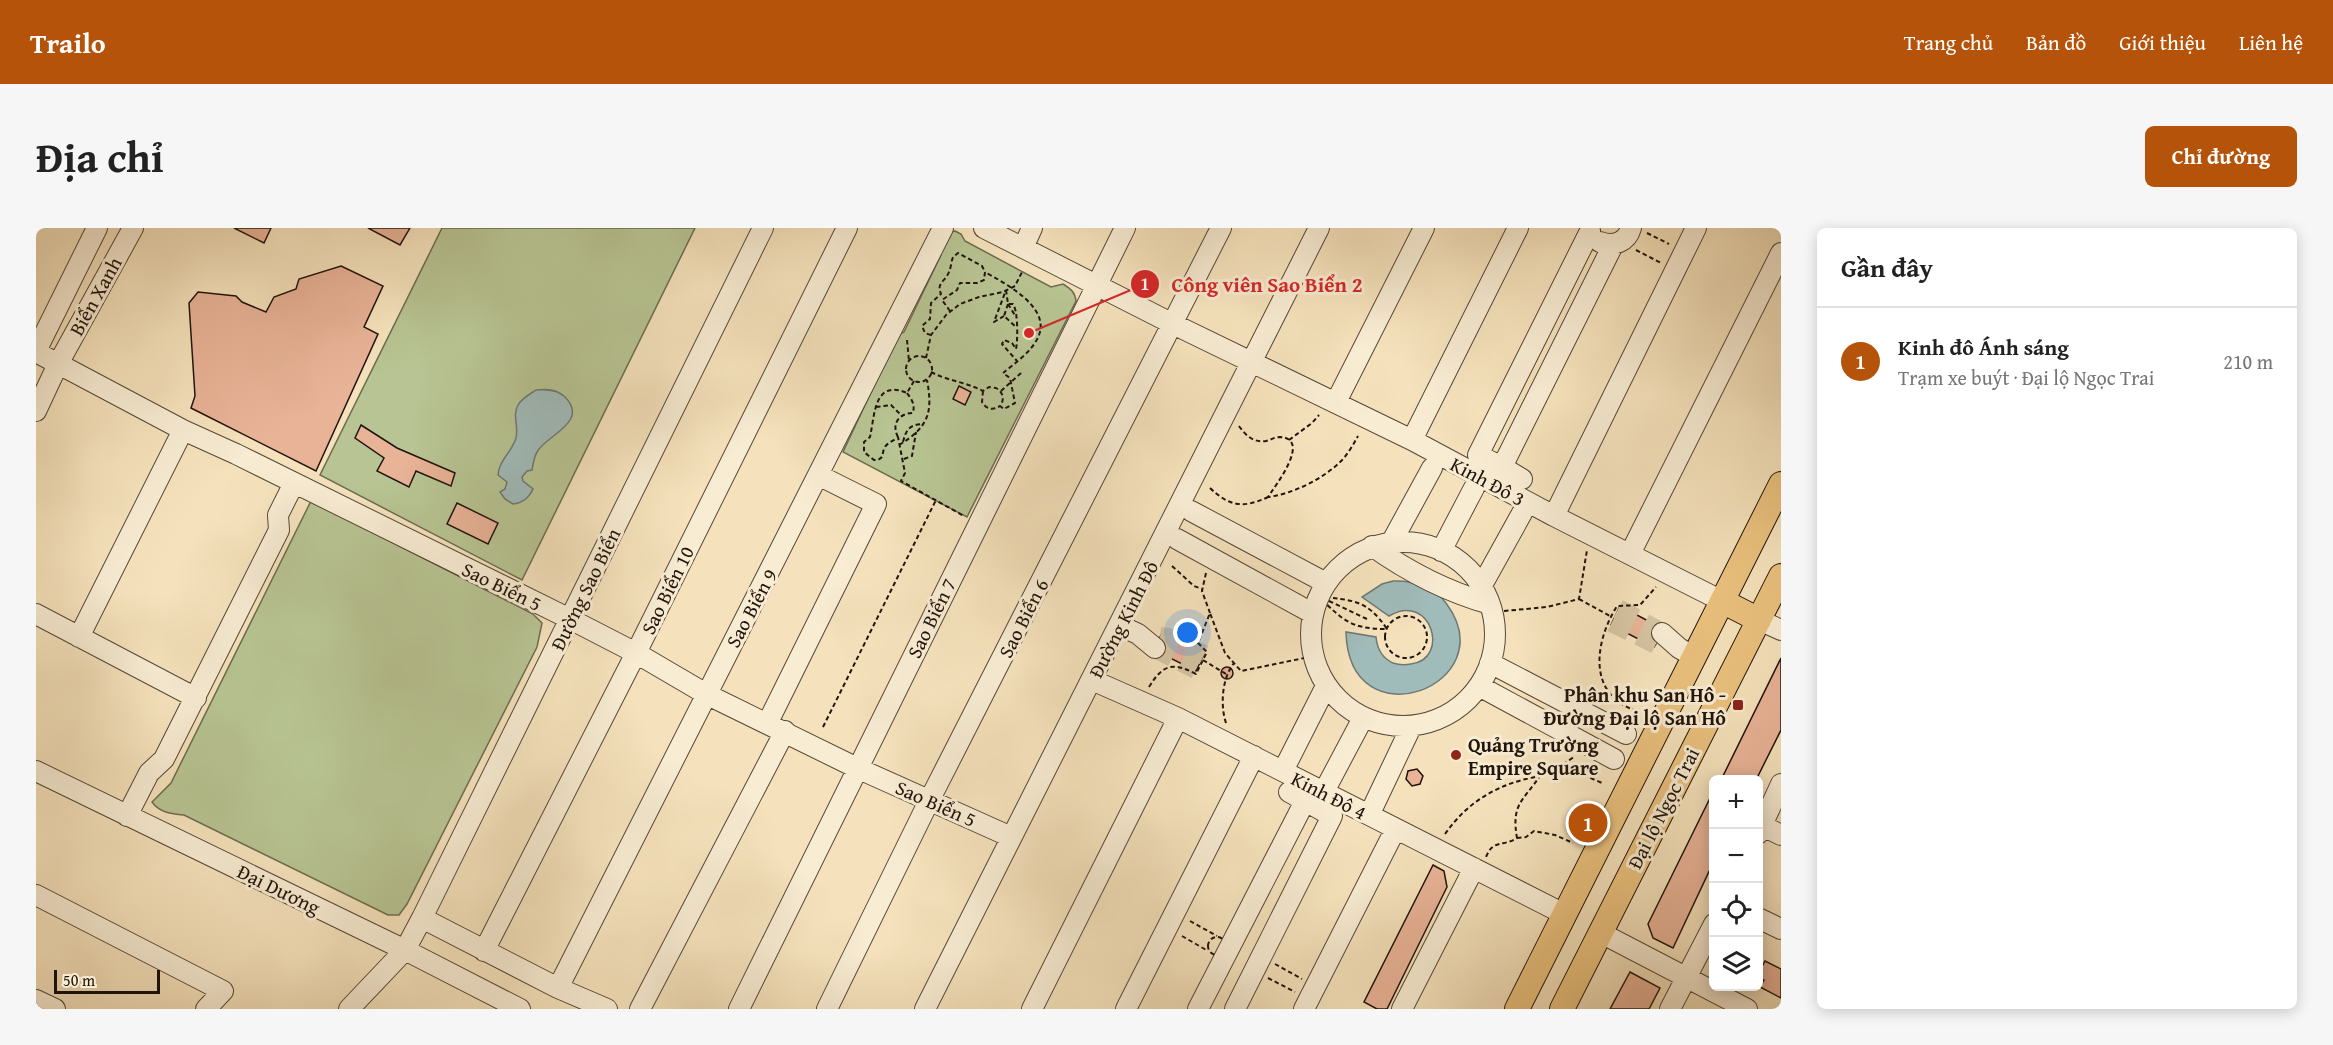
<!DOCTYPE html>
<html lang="vi">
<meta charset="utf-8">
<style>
:root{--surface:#fff;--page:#f6f6f6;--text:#222;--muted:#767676;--line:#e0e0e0;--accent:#b45309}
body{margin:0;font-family:"Gentium Book Plus",serif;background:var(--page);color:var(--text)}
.controls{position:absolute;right:18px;bottom:18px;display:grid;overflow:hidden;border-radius:9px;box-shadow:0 3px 15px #0003}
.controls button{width:54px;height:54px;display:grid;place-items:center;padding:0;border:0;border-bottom:2px solid var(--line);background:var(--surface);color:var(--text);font:30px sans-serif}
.scale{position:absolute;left:18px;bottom:15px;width:106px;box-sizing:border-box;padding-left:6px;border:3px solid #21140b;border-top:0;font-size:16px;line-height:21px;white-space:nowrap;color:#21140b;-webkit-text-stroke:4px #f8ecd3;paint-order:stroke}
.you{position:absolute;left:1152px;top:405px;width:21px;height:21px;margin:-15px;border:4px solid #fff;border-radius:50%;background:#1a73e8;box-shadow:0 0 0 9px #1a73e833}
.badge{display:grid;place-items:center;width:39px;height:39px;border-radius:50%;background:var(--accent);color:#fff;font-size:20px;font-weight:700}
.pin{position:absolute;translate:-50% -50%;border:3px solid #fff;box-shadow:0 2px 6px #0006}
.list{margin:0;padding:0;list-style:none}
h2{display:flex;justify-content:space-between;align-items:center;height:78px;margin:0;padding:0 24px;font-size:26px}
h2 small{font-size:20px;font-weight:400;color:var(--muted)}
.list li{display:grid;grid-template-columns:39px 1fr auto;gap:18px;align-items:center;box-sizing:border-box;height:108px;padding:0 24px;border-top:2px solid var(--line)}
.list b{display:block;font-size:22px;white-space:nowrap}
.list p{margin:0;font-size:20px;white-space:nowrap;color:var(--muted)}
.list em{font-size:20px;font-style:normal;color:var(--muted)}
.icon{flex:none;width:33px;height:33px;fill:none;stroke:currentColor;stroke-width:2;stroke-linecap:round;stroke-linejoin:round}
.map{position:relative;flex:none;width:1745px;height:781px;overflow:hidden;border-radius:9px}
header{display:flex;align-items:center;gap:36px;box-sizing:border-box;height:84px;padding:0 30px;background:var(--accent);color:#fff}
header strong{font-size:28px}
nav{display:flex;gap:33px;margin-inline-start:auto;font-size:21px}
.intro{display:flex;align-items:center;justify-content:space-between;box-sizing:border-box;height:144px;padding:0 36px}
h1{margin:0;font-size:42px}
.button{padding:15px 27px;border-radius:9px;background:var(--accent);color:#fff;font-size:21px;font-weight:700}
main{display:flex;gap:36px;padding:0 36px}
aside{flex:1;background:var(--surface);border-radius:9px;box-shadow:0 3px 15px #0003}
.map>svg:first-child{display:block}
</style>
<header>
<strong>Trailo</strong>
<nav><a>Trang chủ</a><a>Bản đồ</a><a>Giới thiệu</a><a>Liên hệ</a></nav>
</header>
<div class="intro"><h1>Địa chỉ</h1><a class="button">Chỉ đường</a></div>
<main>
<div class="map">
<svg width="1745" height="781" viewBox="0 0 1745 781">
<rect width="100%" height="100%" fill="#f5e2bc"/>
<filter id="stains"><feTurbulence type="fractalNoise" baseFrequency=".00333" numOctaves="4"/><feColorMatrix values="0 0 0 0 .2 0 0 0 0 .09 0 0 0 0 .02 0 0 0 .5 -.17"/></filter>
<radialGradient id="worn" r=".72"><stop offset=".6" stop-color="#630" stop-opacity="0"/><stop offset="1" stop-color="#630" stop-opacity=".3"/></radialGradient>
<path fill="#b8c493" stroke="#6c6c4f" stroke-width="1.5" d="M406,0H659L486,352L284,247Z
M919,3L925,6L929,13L1015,59L1027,56C1035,61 1039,64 1040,73L931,289L807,224L862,107L868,104L905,27L904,22L915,4Z
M275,273L497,386L506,395L501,419L371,676L363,687H352L148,587C136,586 124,585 116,574L135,555Z"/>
<path fill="#a0bcba" stroke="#6d7974" stroke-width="1.5" d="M500,162C510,161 520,161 528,168C555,194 510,207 501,224C498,229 497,236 496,242L491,243L486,249L487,253L497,261C493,270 487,275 477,276L469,271L464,264L469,261L471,254L462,247C463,232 476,224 480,210C483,198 476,188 482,177C486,170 494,166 500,162Z
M1357,353C1376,352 1399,359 1410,375C1471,457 1313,517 1310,404L1340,409C1341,420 1346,430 1357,435C1363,437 1369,437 1375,436C1415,431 1395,363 1353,388L1326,369L1346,356Z"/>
<path fill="#e8b397" stroke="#21140b" stroke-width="1.5" d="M198,0H235L228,15Z
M332,0H374L364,17Z
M305,38L347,58L328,99L342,106L280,243L155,180L159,168L153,75L162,64L200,68L206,74L230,84L238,69L260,61L263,51Z
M923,158L935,164L929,177L917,171Z
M325,197L361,220L419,245L415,258L380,243L373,259L341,243L348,230L319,210Z
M421,275L462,295L452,316L411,296Z
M1584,378L1618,396L1614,403L1615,409L1620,416L1618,419L1575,397Z
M1126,405L1168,426L1160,443L1128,427L1131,421L1130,415L1124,409Z
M1745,430V502L1720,552H1685Z
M1185 445a6 6 0 1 1 12 0a6 6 0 1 1-12 0Z
M1381,541L1387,548L1384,556L1376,558L1370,551L1372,543Z
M1677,564V635L1637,720L1617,710L1612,696Z
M1397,637L1408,643L1411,659L1351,781H1341L1328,774Z
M1729,733L1745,741V770L1724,759L1728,752L1722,749V746Z
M1594,744L1624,760L1613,781H1574Z"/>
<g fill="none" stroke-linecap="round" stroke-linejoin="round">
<path stroke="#d5c3a1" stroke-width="20" stroke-dasharray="20 10" stroke-linecap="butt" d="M1582,381L1626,405
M1576,394L1620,416
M1124,409L1132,410L1168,427
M1119,420L1160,441"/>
<g stroke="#564837" stroke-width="22">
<path id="minor" d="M948,0L1137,96L1376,212L1518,288L1686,373
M1554,3L1442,227L1466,239L1577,17
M1564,14C1578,19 1591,14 1595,0
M987,20L996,0
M0,123L61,0
M0,124L147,202L200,226L534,391L600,425L670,466L821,540L975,609
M1300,174L1388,0
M0,183L22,136L97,0
M1376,212L1482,0
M1466,239L1486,251
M1155,283L1290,355
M1518,288L1660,0
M1141,311L1276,385
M1275 406a92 92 0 1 1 184 0a92 92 0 1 1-184 0Z
M1355,315L1396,240
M1336,318C1371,343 1412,364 1454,376
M1405,323L1438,260
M1594,326L1745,25
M1445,359L1486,285
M0,386L160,470
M1723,392L1745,402
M1083,397L1102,406L1119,420
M1626,405L1643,420L1658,429
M43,409L147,202
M1454,435L1590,506
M1056,452L1142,490L1528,686
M1443,458L1578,531
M732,494L840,276L784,248
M1251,535L1290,458
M0,543L369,722L484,781
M1292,556L1327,490
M1337,579L1375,499
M91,588L113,545L128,531L243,302L242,287L258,255
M1727,598L1745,607
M1722,606L1745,556
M0,667L187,763L170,781
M386,690L522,760L571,781
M1722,690L1745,701
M1565,705L1711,781
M448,723L600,425L811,0
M522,760C650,506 781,254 907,0
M0,772L19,781
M313,781L369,722L386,690L727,0
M604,781L749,503
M703,781L1089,0
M791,781L894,571L1185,0
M889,781L1283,0
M996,781L1142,490
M1090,781L1218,528
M1162,781L1269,573
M1199,781L1296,588L1253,564
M1268,781L1359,602
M1366,781L1438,640
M1634,781L1678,696"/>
</g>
<g stroke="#21140b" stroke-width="26">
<path id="major" d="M1686,373L1723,392
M1481,781L1745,256
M1526,781L1745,348"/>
</g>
<path stroke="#21140b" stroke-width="2" stroke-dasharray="4.5 3" stroke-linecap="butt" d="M1611,5L1633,16
M1600,22L1625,35
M970,62L972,76H977C982,83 982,111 980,121L976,115L968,112L966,116L981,133
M972,76L968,88L980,99
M972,76L980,89
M968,88L958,94L970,62
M895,107L889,105L886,98L894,91L895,75L905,66C900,55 909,54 913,44C915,40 915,34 917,29L922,25L946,38L949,44L948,52L941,55H924L921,62L906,72L914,83
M871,112L873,133
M870 141a13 13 0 1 1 26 0a13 13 0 1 1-26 0Z
M890,130L895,107L910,87L924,76L943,69L967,64L979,58L986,44
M895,144C912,153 930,154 947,163L953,159L960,160C967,164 969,171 964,178L968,181L979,175L974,150L967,145C979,135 997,123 1003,107C1014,78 968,55 949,44
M878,153L871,165C838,151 839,186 834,209L828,214V224L838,232C849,232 845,226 849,219C851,215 859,212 862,209L869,245L865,253L928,288
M947,163L946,174C950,181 957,183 964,178
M965,163L985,145
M840,179L855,177L865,187
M1203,198C1210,208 1218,215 1230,213C1235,212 1238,209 1244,209C1276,211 1239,258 1232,269C1256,266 1285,252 1303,235C1311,228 1317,217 1322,208
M862,209C855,196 863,185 877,185C879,176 876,172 871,165
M1253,212L1276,195L1283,187
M867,214C870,202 873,197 886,196
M863,217C893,199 897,184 891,152
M868,231L876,228L880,204
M1174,260C1193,278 1207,281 1232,269
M1136,338L1158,358L1166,361
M1170,345L1166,363L1174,385
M1282,368C1316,373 1330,370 1351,401C1314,401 1307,392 1282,368Z
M1543,371L1574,388
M1293,373L1333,392
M1468,383L1511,379L1543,371L1551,322
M1349 409a21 21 0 1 1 42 0a21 21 0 1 1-42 0Z
M1167,432L1190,446
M1113,459C1127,436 1137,434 1160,446L1171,424L1162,415L1174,385L1189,425L1205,443L1278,428
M1601,483C1550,467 1559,413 1581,378L1604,377L1620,359
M1190,495C1184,477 1186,450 1198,435
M787,499L900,272
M1521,541L1539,528
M1504,548C1527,536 1545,546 1566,555
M1409,606C1433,572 1464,555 1504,548C1487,573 1475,576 1481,610C1467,619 1457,611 1450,629
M1481,610L1490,609L1498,603L1519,607L1537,615
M1154,693L1181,708
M1146,708L1172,723
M1172 718a9 9 0 1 1 18 0a9 9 0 1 1-18 0Z
M1239,736L1266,751
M1232,750L1259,764"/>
<use href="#minor" stroke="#f8ecd3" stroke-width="20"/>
<use href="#major" stroke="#eac17e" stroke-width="24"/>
</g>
<g fill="#8f2418" stroke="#f8ecd3" stroke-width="2">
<rect x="1696" y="471" width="12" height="12" rx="3"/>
<circle cx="1420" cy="527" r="6"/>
</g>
<g text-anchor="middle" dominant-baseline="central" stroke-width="6" stroke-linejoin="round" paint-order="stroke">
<g font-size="20" fill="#21140b" stroke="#f8ecd3">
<text transform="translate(59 68) rotate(-61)">Biển Xanh</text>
<text transform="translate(1452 253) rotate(28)">Kinh Đô 3</text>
<text transform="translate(466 358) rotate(26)">Sao Biển 5</text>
<text transform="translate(549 361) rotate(-64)">Đường Sao Biển</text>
<text transform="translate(631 362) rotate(-64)">Sao Biển 10</text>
<text transform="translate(715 380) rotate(-62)">Sao Biển 9</text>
<text transform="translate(895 390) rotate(-64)">Sao Biển 7</text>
<text transform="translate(987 390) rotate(-63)">Sao Biển 6</text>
<text transform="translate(1087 391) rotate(-63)">Đường Kinh Đô</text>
<text transform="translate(1293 567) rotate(27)">Kinh Đô 4</text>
<text transform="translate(900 575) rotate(24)">Sao Biển 5</text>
<text transform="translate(1627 580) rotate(-63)">Đại lộ Ngọc Trai</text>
<text transform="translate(243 661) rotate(26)">Đại Dương</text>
</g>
<g font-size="20" font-weight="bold" fill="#21140b" stroke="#f8ecd3" text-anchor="end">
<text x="1690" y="466">Phân khu San Hô -<tspan x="1690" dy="23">Đường Đại lộ San Hô</tspan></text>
<text x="1432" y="516" text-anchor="start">Quảng Trường<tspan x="1432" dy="23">Empire Square</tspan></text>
</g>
</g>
<path fill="none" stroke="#d62828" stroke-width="2" d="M993 105L1109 56"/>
<g fill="#d62828" stroke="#f8ecd3" stroke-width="2">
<circle cx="993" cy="105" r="6"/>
<circle cx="1109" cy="56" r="15"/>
</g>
<g font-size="18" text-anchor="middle" font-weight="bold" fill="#fff">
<text x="1109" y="62">1</text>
</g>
<g font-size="21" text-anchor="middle" font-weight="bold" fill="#d62828" stroke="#f8ecd3" stroke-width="6" stroke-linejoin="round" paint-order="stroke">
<text x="1231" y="64">Công viên Sao Biển 2</text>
</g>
<rect width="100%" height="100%" filter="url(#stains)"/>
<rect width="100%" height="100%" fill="url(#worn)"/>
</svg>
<div class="controls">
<button>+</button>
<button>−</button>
<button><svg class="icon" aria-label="locate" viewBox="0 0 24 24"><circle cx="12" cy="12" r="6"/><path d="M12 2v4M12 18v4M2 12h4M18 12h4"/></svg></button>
<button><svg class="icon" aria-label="layers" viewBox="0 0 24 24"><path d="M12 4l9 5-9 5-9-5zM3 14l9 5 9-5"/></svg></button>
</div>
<div class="scale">50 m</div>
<div class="you"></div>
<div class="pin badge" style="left:1552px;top:595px">1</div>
</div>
<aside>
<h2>Gần đây<small></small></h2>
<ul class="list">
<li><span class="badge">1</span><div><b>Kinh đô Ánh sáng</b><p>Trạm xe buýt · Đại lộ Ngọc Trai</p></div><em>210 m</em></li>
</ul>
</aside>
</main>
